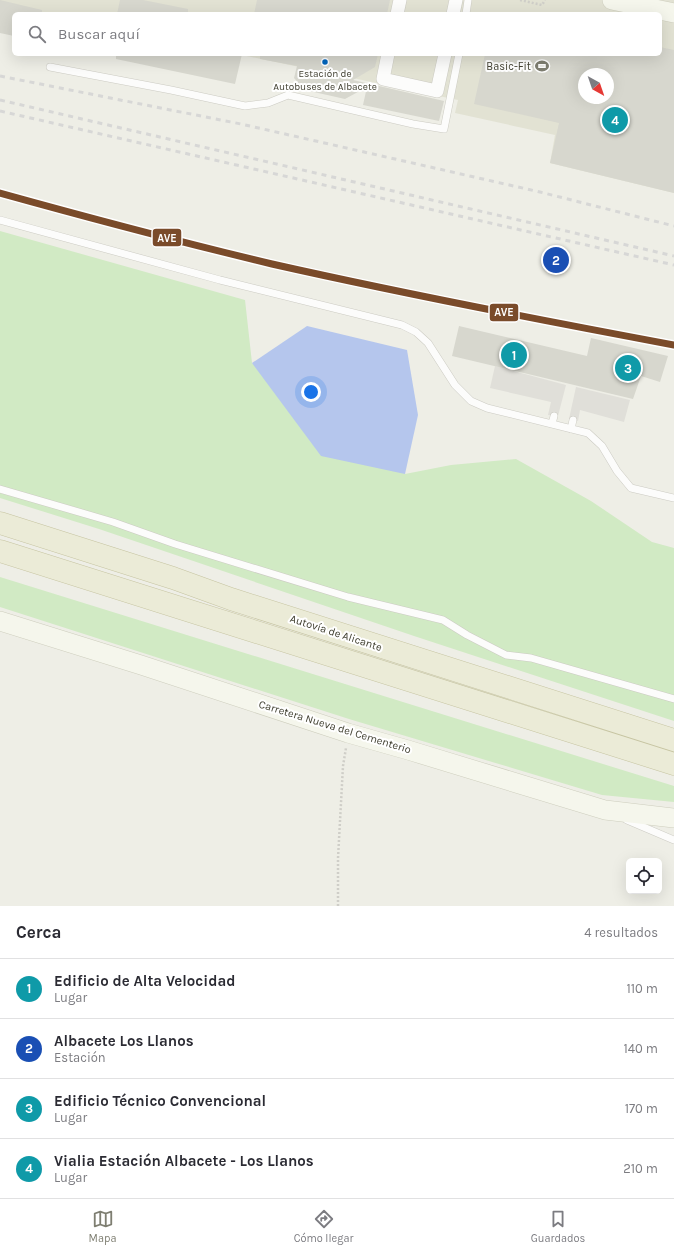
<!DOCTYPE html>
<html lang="es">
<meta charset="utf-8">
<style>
:root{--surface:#fff;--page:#f7f7f7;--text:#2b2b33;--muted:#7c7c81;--line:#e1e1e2;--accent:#7e7e71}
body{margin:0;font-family:Karla,sans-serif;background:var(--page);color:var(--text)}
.controls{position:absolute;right:12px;bottom:12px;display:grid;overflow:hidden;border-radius:6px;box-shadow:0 4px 16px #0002}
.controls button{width:36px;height:36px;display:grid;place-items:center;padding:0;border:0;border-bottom:1px solid var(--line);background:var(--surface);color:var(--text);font:20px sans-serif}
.compass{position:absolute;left:578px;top:68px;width:36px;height:36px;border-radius:50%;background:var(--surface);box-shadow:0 4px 16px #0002;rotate:140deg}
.you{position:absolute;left:311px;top:392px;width:14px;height:14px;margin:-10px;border:3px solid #fff;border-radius:50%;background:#1a73e8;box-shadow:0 0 0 6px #1a73e833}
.badge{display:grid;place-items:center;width:26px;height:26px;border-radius:50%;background:var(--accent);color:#fff;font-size:13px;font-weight:700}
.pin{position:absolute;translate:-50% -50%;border:2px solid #fff;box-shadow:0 1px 4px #0006}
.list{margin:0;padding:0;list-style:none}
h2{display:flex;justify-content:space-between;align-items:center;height:52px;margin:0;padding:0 16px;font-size:17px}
h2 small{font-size:13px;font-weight:400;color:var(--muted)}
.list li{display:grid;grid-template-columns:26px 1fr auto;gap:12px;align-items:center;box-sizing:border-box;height:60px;padding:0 16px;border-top:1px solid var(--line)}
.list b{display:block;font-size:15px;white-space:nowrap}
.list p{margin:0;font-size:13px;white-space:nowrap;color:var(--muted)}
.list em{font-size:13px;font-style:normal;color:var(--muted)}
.icon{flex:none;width:22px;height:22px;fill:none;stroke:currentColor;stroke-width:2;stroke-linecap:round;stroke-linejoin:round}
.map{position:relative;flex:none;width:674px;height:906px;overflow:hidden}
.search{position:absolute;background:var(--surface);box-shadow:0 4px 16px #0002;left:12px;right:12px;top:12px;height:44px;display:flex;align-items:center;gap:10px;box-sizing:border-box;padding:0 14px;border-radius:6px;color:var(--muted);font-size:15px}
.sheet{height:292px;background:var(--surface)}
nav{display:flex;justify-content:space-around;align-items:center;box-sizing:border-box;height:56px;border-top:1px solid var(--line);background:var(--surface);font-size:11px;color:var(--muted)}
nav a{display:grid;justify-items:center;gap:2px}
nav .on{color:var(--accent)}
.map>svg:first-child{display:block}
</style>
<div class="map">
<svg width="674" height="906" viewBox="0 0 674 906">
<rect width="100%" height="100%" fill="#eeeee6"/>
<path fill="#e2e2d3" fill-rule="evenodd" d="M0,0H674V193L550,163L555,135L455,113L458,100L237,54H660V14H14L0,33ZM584,74H608V98H584Z"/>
<path fill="#d1eac4" d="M0,231L245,300L252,363L405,474L451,465L516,459L591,501L652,542L674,548V721L414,636L99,529L0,498Z
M0,577L674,786V802L602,795L349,719L0,607Z"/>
<path fill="#e0dfd9" d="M495,366L566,385L558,416L548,415L551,402L490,388Z
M576,387L630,400L624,422L580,410L578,421L569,419Z"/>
<path fill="#b5c6ed" d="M307,326L407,350L418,415L405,474L321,456L252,363Z"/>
<path fill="#d7d7ce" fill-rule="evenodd" d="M0,0L42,10V14H14V36L0,33Z
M120,0H143L188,9V14H117Z
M257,0H390L387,14H254Z
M660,47L674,50V193L550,163L559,123L474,104L485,54H660ZM584,74H608V98H584Z
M116,54H242L235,84L116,59Z
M260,54H378L375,67L353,80L444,101L439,121L363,105L367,87L345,99L305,90L294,78L297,66L260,59Z
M459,326L587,356L591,338L668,356L660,382L641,376L633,399L452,356Z"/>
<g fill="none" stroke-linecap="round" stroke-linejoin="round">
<g stroke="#cccbc3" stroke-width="8">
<path id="lane" d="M466,14L468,0
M50,67L171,90L245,106L268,103L288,95L413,124L444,129L459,54
M0,220L220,280L402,325L416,332L428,343L455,385L471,401L487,408L588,433L602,446L617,471L631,488L674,498
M552,424L554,416
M571,429L573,420
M0,489L113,522L175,544L348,597L443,620L467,635L506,655L531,658L674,699
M627,820L674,840"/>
</g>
<g stroke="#cccbc3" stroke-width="14">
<path id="street" d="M397,14L400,0
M453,14L456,0
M388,54L383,79L437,91L445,54"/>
</g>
<g stroke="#cecebe" stroke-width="20">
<path id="secondary" d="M612,0L674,13
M0,621L141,665L348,733L408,750L605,810L674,818"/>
</g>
<g stroke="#c6c4a1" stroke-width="23">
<path id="highway" d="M0,523L173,578L231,599L674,740
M0,551L674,764"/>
</g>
<path stroke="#cfcec8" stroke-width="2.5" stroke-dasharray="2 2" stroke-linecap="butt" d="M520,0L542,5L545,0
M338,906V858L343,766L346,748"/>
<use href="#lane" stroke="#fcfcfb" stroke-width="7"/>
<use href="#street" stroke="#fcfcfb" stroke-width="13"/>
<use href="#secondary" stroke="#f5f6ec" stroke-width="19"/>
<use href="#highway" stroke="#ebebd7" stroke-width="22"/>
<path stroke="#d7d7d6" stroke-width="3" stroke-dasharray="5 5" stroke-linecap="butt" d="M0,76L241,124L540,192L674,226
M0,100L674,256
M0,111L674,265"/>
<g stroke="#fff" stroke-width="10">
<path id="rail-1" d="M0,193C90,218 181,242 272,264C405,294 540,320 674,345"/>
</g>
<use href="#rail-1" stroke="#7a4b2a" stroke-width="7"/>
</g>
<defs>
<g id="stadium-bare" transform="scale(1.08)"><path d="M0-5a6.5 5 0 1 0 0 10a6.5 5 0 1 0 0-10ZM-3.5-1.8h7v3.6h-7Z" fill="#7e7e71" stroke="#fff" stroke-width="2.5" paint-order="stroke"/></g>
</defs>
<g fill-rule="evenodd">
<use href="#stadium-bare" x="542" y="66"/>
</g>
<circle fill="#0065bd" stroke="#fff" stroke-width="1.5" cx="325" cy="62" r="3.5"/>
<g text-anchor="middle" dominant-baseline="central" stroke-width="4" stroke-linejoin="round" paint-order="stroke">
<g font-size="10" fill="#424132" stroke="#fff">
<text x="325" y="74">Estación de<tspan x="325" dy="13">Autobuses de Albacete</tspan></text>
</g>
<g font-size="11" fill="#424132" stroke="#fff" text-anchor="end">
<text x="531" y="66">Basic-Fit</text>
</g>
<g font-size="11" fill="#424132" stroke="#fff">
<text transform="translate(336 633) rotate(18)">Autovía de Alicante</text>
<text transform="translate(335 727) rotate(17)">Carretera Nueva del Cementerio</text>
</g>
</g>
<g stroke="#fff" stroke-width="1.5">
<rect x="152" y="228" width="30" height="19" rx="4" fill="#7a4b2a"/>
<rect x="489" y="303" width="30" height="19" rx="4" fill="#7a4b2a"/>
</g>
<g font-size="11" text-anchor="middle" font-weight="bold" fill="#fff">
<text x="167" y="242">AVE</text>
<text x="504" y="316">AVE</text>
</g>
</svg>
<div class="controls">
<button><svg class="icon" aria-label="locate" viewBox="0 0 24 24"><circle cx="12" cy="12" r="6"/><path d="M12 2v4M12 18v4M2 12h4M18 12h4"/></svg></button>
</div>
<svg class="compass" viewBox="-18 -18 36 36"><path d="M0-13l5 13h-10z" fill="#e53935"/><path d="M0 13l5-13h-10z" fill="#7c7c81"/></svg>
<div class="you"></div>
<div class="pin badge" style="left:514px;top:355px;background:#0f9aa8">1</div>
<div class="pin badge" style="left:556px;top:260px;background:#1a4fb4">2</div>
<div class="pin badge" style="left:628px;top:368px;background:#0f9aa8">3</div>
<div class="pin badge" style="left:615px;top:120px;background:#0f9aa8">4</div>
<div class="search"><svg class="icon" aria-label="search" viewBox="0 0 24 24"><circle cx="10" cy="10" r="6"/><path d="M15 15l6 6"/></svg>Buscar aquí</div>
</div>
<section class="sheet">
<h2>Cerca<small>4 resultados</small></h2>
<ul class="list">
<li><span class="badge" style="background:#0f9aa8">1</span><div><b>Edificio de Alta Velocidad</b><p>Lugar</p></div><em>110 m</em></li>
<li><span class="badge" style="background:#1a4fb4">2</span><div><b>Albacete Los Llanos</b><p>Estación</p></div><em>140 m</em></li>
<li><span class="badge" style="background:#0f9aa8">3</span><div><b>Edificio Técnico Convencional</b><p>Lugar</p></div><em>170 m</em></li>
<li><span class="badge" style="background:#0f9aa8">4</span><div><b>Vialia Estación Albacete - Los Llanos</b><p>Lugar</p></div><em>210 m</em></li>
</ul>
</section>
<nav>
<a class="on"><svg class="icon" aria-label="map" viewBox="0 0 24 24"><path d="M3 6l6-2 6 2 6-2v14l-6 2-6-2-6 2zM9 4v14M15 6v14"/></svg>Mapa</a>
<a><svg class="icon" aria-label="directions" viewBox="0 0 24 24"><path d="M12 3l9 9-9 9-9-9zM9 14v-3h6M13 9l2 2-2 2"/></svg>Cómo llegar</a>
<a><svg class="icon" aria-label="saved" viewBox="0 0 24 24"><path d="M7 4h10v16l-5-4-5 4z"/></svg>Guardados</a>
</nav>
